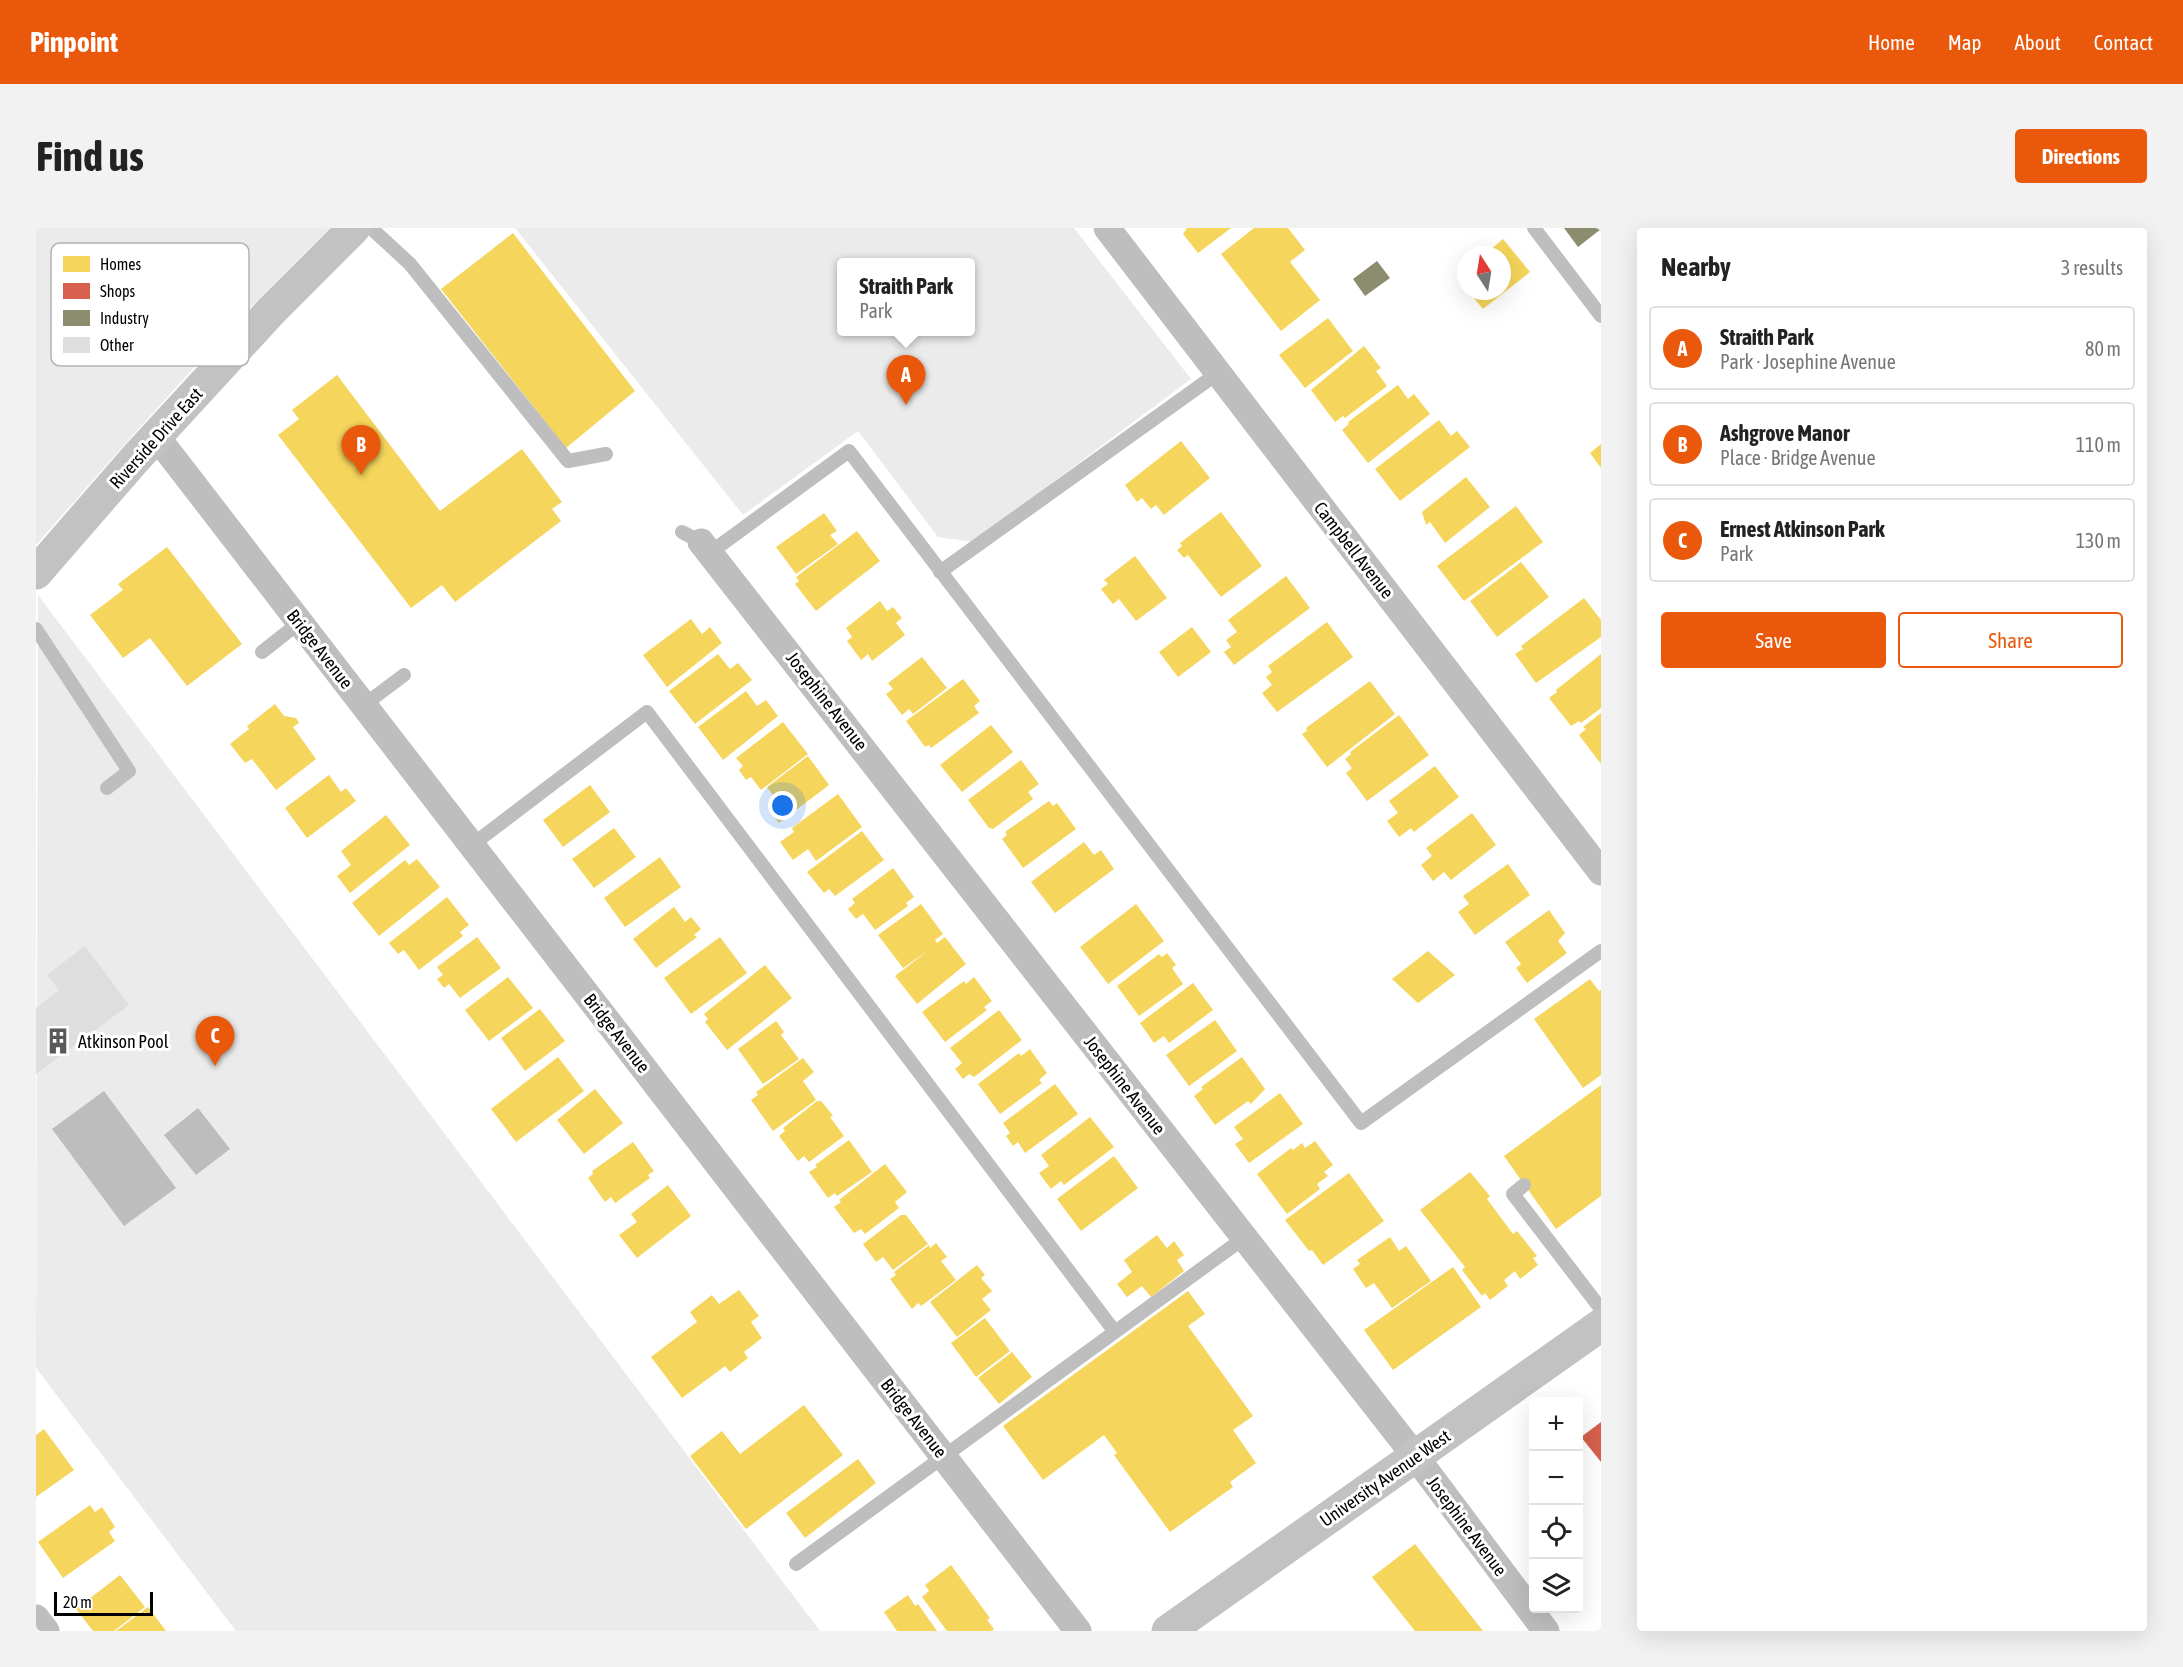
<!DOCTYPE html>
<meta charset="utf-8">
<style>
:root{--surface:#fff;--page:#f2f2f2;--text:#222;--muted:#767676;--line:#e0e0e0;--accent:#ea580c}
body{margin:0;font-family:"Asap Condensed",sans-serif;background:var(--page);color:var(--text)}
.controls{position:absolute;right:18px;bottom:18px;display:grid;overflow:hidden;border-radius:6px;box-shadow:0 6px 24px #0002}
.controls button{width:54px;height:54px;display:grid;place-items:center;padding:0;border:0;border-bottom:2px solid var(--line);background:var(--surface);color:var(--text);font:30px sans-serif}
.compass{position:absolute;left:1421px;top:18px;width:54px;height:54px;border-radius:50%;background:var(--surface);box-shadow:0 6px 24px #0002;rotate:348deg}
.scale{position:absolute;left:18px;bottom:15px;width:99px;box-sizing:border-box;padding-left:6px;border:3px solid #000;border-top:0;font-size:16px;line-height:21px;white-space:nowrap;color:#000;-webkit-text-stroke:4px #fff;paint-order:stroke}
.you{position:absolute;left:747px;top:578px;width:21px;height:21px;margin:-15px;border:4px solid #fff;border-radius:50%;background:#1a73e8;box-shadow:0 0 0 9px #1a73e833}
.badge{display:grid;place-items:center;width:39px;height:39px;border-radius:50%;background:var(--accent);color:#fff;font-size:20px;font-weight:700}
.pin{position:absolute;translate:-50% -50px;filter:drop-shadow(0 2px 3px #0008)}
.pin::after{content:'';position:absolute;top:32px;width:21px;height:18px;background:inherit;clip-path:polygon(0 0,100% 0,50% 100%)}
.popup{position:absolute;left:801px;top:30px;width:138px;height:78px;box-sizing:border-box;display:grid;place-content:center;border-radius:6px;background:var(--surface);filter:drop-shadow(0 2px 4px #0005);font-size:20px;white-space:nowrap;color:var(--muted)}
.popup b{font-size:22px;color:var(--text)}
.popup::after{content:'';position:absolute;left:50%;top:100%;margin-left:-12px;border:12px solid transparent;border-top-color:var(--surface)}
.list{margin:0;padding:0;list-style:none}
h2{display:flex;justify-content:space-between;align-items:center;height:78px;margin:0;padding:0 24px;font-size:26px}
h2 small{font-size:20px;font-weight:400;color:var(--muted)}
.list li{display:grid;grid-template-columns:39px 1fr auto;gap:18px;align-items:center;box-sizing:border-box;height:84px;margin:0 12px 12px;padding:0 12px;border:2px solid var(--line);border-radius:6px}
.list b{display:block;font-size:22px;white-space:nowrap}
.list p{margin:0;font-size:20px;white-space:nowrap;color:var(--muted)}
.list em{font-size:20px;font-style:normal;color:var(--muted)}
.actions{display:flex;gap:12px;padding:18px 24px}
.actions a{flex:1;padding:14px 0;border:2px solid var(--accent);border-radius:6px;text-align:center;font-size:21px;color:var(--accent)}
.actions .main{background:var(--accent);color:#fff}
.icon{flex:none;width:33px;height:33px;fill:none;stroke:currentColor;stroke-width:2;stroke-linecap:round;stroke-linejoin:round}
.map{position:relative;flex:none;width:1565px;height:1403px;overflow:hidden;border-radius:6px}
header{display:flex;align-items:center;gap:36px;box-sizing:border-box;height:84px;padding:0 30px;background:var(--accent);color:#fff}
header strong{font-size:28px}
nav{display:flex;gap:33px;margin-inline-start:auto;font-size:21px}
.intro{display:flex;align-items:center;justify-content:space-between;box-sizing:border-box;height:144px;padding:0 36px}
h1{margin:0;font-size:42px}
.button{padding:15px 27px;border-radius:6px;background:var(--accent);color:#fff;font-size:21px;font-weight:700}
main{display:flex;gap:36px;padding:0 36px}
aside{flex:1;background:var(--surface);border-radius:6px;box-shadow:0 6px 24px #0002}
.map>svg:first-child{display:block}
</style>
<header>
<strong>Pinpoint</strong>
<nav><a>Home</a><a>Map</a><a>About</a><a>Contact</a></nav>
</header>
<div class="intro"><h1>Find us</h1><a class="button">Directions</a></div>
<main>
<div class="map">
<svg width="1565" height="1403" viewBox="0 0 1565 1403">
<rect width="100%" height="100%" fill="#fff"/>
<path fill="#ebebeb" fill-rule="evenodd" d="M0,0H294C190,100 95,209 0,317Z
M479,0H1038L1155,151L937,314L902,309L822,203L707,287ZM806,34H934V104H806Z
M2,367L784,1403H200L0,1140Z"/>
<path fill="#bdbdbd" d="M68,863L140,960L88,998L16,901Z
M162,880L194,921L160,947L128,907Z"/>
<path fill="#f6d55c" d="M1151,0H1195L1162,25L1147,6Z
M1218,0H1252L1269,22L1254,34L1284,72L1245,103L1185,26Z
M477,5L599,163L530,220L405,61Z
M1467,11L1494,44L1447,81L1432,63H1466V27H1448Z
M1292,90L1317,123L1269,160L1243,127Z
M1328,118L1345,140L1340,143L1351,158L1309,190L1307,188L1299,194L1275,162Z
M301,147L404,283L486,221L526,274L516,281L525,293L419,374L406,357L375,380L242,207L263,191L256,182Z
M1362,157L1372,171L1378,166L1394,186L1332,235L1306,202L1313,196L1312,194Z
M1403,192L1415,208L1421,203L1434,219L1364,273L1339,241Z
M1145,213L1174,250L1128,287L1120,277L1115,281L1106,270L1101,274L1089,257Z
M1565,216V240L1554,225Z
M1430,249L1454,279L1409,315L1394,294L1390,297L1386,284Z
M1480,278L1507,314L1428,373L1401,338Z
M1185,284L1226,338L1185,369L1152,327L1148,330L1141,322L1146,318L1144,315Z
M788,285L801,303L794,307L802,316L760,346L740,319Z
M821,303L844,333L780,383L759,356L763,353L760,349Z
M131,319L206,416L151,458L114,410L87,430L54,387L87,362L82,356Z
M1099,328L1131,370L1100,393L1083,371L1077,376L1065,361L1072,356L1068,352Z
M1485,334L1513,369L1461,409L1434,373Z
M1250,348L1274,380L1198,437L1188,424L1195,419L1190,412L1201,404L1192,392Z
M1548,370L1565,392V409L1500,455L1479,426L1487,421L1485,418Z
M844,373L851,383L857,379L866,390L860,395L869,407L836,433L832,426L825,432L811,413L816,409L810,400Z
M655,391L666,406L674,399L686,415L631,459L607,427Z
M1291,394L1317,429L1241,484L1226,465L1236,457L1230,449L1236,444L1232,438Z
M1156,399L1175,424L1142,449L1123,424Z
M682,426L694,441L702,435L716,452L659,496L633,463Z
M1565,426V480L1545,495L1543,493L1535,498L1513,470L1521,464L1520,462Z
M886,429L911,460L877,486L873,481L866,487L850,466L857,461L852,455Z
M927,451L944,473L938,478L943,485L895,520L893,517L889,519L870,493Z
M1334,453L1359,486L1291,539L1266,506L1271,503L1270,500Z
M710,463L721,478L730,472L742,488L687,532L662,499Z
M239,476L248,488L260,490L263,495L257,499L280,531L240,562L216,531L209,535L194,516L213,501L211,498Z
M1565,485V536L1543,507L1550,501L1547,499Z
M1363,487L1393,527L1331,573L1310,545L1316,540L1309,531L1315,526L1314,524Z
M747,494L772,526L725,562L715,549L710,552L703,542L707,538L700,530Z
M955,497L977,524L926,564L904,537Z
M772,528L793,557L743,595L733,583L743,576L731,559Z
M985,532L1003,556L992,564L997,571L957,601L953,600L932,572Z
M1399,538L1423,569L1378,604L1375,600L1363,609L1351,593L1362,585L1353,573Z
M293,547L305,564L310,560L320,573L271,610L249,580Z
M554,557L574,584L527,619L507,592Z
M802,566L826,599L780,633L772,621L757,632L744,614L758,604L756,600Z
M1013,573L1017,578L1021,575L1040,601L987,640L966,611L971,607L969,604Z
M1436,585L1460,617L1415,652L1408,644L1397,653L1385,637L1396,628L1390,620Z
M350,587L374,617L314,665L301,648L315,637L305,623Z
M578,600L600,629L558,660L536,631Z
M826,603L848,632L799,668L793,661L788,665L771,644Z
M1048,614L1058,627L1065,622L1078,641L1019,685L995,654Z
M624,629L645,659L589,699L568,670Z
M381,631L404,659L343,708L316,675L369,632L373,637Z
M1472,636L1494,667L1439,707L1422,684L1433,676L1427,668Z
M857,640L878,669L870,675L872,678L839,702L827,686L820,691L812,681L819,675L816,671Z
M411,669L433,697L424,704L427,708L383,742L368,722L362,726L353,715Z
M885,676L907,706L899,712L901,715L909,709L930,736L881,776L859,748L893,722L867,740L842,707Z
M1100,676L1128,713L1072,756L1044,719Z
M638,679L649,694L655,689L665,701L658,707L661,709L620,740L597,711Z
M1513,682L1529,705L1522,713L1531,725L1491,755L1480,740L1485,736L1469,714Z
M441,709L465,740L424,770L413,756L408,760L401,751L407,747L401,739Z
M684,709L711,745L655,786L628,750Z
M1392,723L1419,747L1382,775L1356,751Z
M1131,725L1140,737L1136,740L1147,756L1103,788L1081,758L1123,726L1126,729Z
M729,737L756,770L691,822L669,794L672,791L668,786Z
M472,749L497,780L453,813L429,782Z
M938,749L956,773L948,779L951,782L909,814L886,784L928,753L930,756Z
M1554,751L1563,763L1565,762V847L1547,860L1498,791Z
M1157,755L1177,782L1133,815L1128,808L1118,815L1104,795Z
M504,781L529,813L489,843L465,810Z
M963,782L986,812L938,849L933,846L927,851L919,841L926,835L914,820Z
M1179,792L1201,823L1153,858L1130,827Z
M740,793L748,804L745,807L763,831L727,856L702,821Z
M994,821L1011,845L1003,852L1006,855L964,886L942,856L983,825L985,828Z
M522,829L548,863L480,914L455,881Z
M1206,829L1229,861L1215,876L1212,873L1179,897L1158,868L1167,861L1165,859Z
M767,830L778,844L767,853L780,872L737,903L715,872L722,867L720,864Z
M1019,856L1042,886L989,925L982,914L977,918L970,908L974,905L967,895Z
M1565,857V968L1520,1001L1468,928Z
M559,861L587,895L548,926L521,892Z
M1244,865L1267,896L1213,935L1199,916L1207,911L1198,899Z
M781,873H785L791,880L797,888L794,889L808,908L773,934L768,928L762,933L743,908L749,903L747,900Z
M1054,889L1078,919L1028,957L1025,953L1015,961L1003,945L1013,938L1005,927Z
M813,912L836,944L801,968L799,965L792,970L773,944L781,939L779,937Z
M1279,913L1297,937L1288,944L1292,948L1281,956L1284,961L1251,986L1221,946L1255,920L1257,922L1266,915L1269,920Z
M597,914L618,943L612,947L614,950L579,975L575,969L569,974L552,950L557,946L556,943Z
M1078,928L1102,960L1045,1003L1021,971Z
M849,936L871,964L859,974L863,980L829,1006L825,1001L818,1005L798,979L805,974L803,972Z
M1434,944L1454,968L1451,971L1477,1006L1481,1003L1501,1028L1497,1030L1502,1037L1484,1051L1479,1043L1468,1052L1472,1058L1454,1072L1449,1065L1446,1068L1426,1042L1429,1039L1384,982Z
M1313,945L1348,993L1287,1037L1276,1022L1273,1023L1249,992Z
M632,957L655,988L601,1030L583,1007L601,994L595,986Z
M865,987H870L892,1016L857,1042L847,1029L840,1034L827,1016Z
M1121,1007L1131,1020L1138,1013L1148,1027L1141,1032L1148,1043L1115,1069L1106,1058L1091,1069L1081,1056L1096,1044L1088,1032Z
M1354,1009L1363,1023L1370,1018L1395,1053L1356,1080L1338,1055L1330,1060L1317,1041L1324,1036L1321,1032Z
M900,1015L911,1029L905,1033L920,1052L885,1078L882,1075L876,1081L854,1051L860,1047L858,1044L893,1017L894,1020Z
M941,1037L949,1047L945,1050L956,1063L946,1071L955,1082L921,1109L894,1074Z
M1417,1039L1445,1079L1357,1142L1328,1102Z
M703,1062L723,1088L715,1094L726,1110L708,1124L712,1130L694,1144L689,1138L646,1170L615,1129L661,1094L654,1084L676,1067L683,1076Z
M1152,1063L1169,1086L1152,1098L1217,1188L1197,1202L1220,1235L1194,1254L1197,1259L1134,1304L1078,1227L1081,1225L1068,1207L1007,1252L967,1198Z
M949,1090L974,1123L940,1149L915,1115Z
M976,1124L996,1149L963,1176L942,1150Z
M768,1177L807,1227L710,1301L654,1228L686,1203L704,1226Z
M8,1201L38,1242L0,1269V1207Z
M822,1231L840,1255L769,1310L750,1285Z
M54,1277L59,1284L66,1279L79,1299L73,1304L79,1313L27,1350L2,1314Z
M1379,1316L1447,1403H1379L1336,1349Z
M915,1337L954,1390L951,1392L958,1401L956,1403H911L886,1369L893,1363L889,1357Z
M84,1347L109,1379L78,1403H57L40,1381Z
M872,1367L879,1378L882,1376L901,1403H861L848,1384Z
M112,1379L130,1403H80Z"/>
<path fill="#d6604d" d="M1565,1194V1234L1545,1209Z"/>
<path fill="#8c8c6e" d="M1528,0H1565V1L1542,19Z
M1341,33L1354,50L1329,68L1317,51Z"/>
<path fill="#dedede" d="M64,38L78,49L75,65L89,77L87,94L70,101L68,118L52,124L38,114L40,97L56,90L59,72L45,62L48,45Z
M49,718L93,777L0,846V780L23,762L11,747Z"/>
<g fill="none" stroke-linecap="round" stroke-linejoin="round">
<path stroke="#bebebe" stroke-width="14" d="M335,0L374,36L532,233L570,226
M1498,0L1565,88
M646,304L665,314
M675,324L813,223L1325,895L1565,723
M904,344L1182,145
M0,401L93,543L71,560
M226,424L264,394
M328,477L368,447
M436,617L611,484L1079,1104
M1488,957L1477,966L1565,1081
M760,1336L1208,1010"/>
<path stroke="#bebebe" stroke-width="27" d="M1071,0L1565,644
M120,208L1042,1403
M665,314L1379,1228L1510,1403
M0,1390L10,1403"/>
<path stroke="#c2c2c2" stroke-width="33" d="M0,345L99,231L235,83L318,0
M1132,1403L1565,1097"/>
</g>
<defs>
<g id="building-bare" transform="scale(2.07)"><path d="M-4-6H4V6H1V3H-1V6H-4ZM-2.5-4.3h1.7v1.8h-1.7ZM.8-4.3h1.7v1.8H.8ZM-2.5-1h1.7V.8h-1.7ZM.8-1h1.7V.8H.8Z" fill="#595959" stroke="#fff" stroke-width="2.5" paint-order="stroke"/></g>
</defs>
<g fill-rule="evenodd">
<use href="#building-bare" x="22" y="813"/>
</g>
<g text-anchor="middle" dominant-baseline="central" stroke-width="6" stroke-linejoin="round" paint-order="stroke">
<g font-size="18" fill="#000" stroke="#fff">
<text transform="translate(120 210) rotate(-48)">Riverside Drive East</text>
<text transform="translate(1318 322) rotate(52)">Campbell Avenue</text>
<text transform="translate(284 421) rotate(52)">Bridge Avenue</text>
<text transform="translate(791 473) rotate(52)">Josephine Avenue</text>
<text transform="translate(581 805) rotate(52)">Bridge Avenue</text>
<text transform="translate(1089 857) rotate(52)">Josephine Avenue</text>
<text transform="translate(878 1190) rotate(52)">Bridge Avenue</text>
<text transform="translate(1349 1250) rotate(-35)">University Avenue West</text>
<text transform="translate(1431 1298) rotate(53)">Josephine Avenue</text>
</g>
<g font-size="18" fill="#000" stroke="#fff" text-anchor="start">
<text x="42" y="813">Atkinson Pool</text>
</g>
</g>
<rect x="15" y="15" width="198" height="123" rx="9" fill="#fff" stroke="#b2b2b2" stroke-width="1.5"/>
<rect x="27" y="28" width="27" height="16" fill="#f6d55c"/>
<rect x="27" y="55" width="27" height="16" fill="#d6604d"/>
<rect x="27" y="82" width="27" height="16" fill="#8c8c6e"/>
<rect x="27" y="109" width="27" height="16" fill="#dedede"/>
<g font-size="16" fill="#000">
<text x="64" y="42">Homes</text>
<text x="64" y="69">Shops</text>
<text x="64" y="96">Industry</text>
<text x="64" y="123">Other</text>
</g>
</svg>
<div class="controls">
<button>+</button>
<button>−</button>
<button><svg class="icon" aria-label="locate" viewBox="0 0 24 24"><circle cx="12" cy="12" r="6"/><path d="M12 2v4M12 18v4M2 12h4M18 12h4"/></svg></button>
<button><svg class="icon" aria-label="layers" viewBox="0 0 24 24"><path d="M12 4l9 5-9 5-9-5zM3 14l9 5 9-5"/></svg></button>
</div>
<svg class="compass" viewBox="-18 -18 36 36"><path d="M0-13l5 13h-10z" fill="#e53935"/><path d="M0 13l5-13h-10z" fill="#767676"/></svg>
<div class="scale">20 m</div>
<div class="you"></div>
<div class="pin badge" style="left:870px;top:177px">A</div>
<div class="popup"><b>Straith Park</b>Park</div>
<div class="pin badge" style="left:325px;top:247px">B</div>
<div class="pin badge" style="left:179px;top:838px">C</div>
</div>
<aside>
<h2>Nearby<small>3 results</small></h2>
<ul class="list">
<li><span class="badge">A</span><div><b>Straith Park</b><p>Park · Josephine Avenue</p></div><em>80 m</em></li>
<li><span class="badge">B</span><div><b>Ashgrove Manor</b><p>Place · Bridge Avenue</p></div><em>110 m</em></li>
<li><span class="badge">C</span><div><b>Ernest Atkinson Park</b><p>Park</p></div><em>130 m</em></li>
</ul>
<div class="actions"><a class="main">Save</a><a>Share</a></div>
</aside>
</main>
